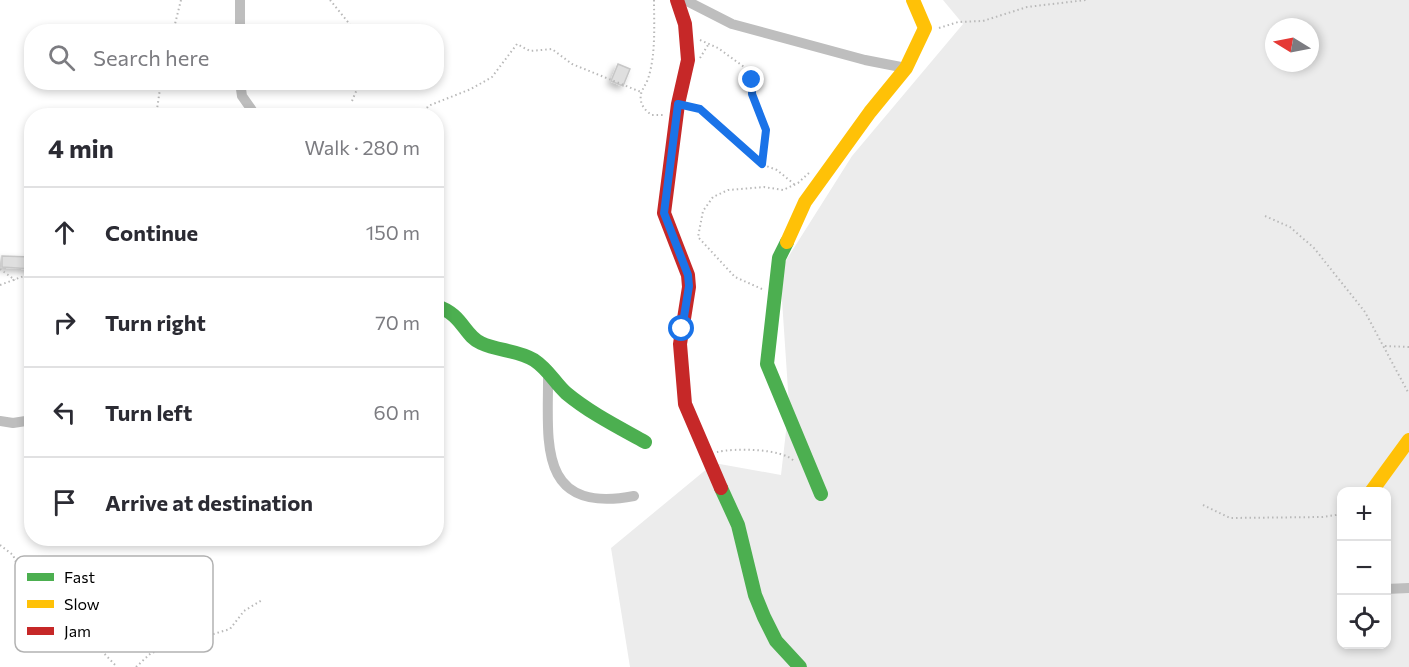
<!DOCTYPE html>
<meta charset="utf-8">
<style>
:root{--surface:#fff;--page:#f7f7f7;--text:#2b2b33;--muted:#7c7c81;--line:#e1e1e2}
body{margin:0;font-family:Commissioner,sans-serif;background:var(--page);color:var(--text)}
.controls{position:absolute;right:18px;bottom:18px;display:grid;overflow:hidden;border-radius:12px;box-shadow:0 3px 9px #0003}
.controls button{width:54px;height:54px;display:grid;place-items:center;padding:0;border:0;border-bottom:2px solid var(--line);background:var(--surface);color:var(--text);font:30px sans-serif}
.compass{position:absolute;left:1265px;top:18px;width:54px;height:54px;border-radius:50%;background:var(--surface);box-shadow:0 3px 9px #0003;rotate:280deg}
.stop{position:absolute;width:18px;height:18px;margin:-14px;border:4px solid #1a73e8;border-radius:50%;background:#fff}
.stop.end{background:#1a73e8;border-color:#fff;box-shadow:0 2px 6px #0008}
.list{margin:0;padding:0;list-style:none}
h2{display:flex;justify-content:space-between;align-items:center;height:78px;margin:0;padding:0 24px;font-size:26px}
h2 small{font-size:20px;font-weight:400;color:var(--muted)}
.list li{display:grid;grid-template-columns:39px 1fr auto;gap:18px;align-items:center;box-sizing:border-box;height:90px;padding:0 24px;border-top:2px solid var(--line)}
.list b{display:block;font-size:22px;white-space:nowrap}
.list em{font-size:20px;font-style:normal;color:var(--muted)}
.icon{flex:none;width:33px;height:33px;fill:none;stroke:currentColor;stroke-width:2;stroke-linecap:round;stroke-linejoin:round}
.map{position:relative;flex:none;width:1409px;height:667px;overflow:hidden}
.search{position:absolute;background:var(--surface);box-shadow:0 3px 9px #0003;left:24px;top:24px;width:420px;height:66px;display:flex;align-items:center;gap:15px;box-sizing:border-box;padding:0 21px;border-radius:24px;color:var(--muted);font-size:22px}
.panel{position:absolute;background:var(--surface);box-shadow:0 3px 9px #0003;left:24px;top:108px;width:420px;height:438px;border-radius:24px}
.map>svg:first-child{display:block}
</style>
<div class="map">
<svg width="1409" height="667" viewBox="0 0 1409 667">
<defs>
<filter id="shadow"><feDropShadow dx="-3.5" dy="3.5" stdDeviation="3" flood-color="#0004"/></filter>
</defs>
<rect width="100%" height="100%" fill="#fff"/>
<path fill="#ececec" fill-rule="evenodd" d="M943,0H1409V667H630L611,548L714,463L781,475L789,405L780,270L852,156L963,24ZM1274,27H1310V63H1274ZM1342,492H1386V644H1342Z"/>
<path fill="#dfdfdf" stroke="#c7c7c7" stroke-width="1.5" filter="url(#shadow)" d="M618,64L630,69L623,86L611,81Z
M2,256L32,257V269L2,267Z"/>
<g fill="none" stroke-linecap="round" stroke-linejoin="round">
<path stroke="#b9b9b9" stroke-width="2" stroke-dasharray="1.5 3" stroke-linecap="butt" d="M330,0L356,32
M654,0C654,26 656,54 648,79C645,87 639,92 641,101C642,107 647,112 652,115H665
M939,28L958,22L983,21L1027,7L1086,0
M173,32L181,0
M700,40L718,48L751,72L752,94L766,130L762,164
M700,58L708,45
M352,101L360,82
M690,107L700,109L761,164L777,170L794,184
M156,116L161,82
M312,116H329
M338,116L344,112
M423,116L428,106L471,89L492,77L517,44L530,51L552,49L572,64L641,92
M1265,216L1290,227L1314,248L1365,312L1409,394
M0,269L15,280
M0,285L32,273
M762,289L735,277L698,237L703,211L713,197L728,190L764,187L783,190L798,183L810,172
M1385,346L1409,347
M717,452C734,448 783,448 795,462
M1203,505L1230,518L1323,517L1342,514
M0,545L13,555L18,567L42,582L44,598L78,637L99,648L117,667
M136,667L151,653L230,629L244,611L262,600"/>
<path stroke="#bebebe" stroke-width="10" d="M685,0L732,24L865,60L906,68
M240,32V0
M240,82L242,96L256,116
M548,370C549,438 534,515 634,496
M0,421L13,423L32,420
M1386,589L1409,588"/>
<path stroke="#4caf50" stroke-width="14" d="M787,242L779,258L767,364L821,494
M436,306C463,314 464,336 481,343C498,351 517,350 534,360C549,370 554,382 566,393C590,413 618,427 645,442
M721,488L738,525L755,595L764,617L776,641L800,667"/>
<path stroke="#ffc107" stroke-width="14" d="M787,242L805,202L870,112L906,68L925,28L913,0
M1371,492L1409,440"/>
<path stroke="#c62828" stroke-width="14" d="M677,0L685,24L688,60L678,104L664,213L688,275L689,287L680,344L685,404L721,488"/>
</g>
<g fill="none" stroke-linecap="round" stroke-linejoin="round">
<path stroke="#1a73e8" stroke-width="8" d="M682,329L689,286L688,275L664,213L678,104L700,109L762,164L766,130L752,94V80"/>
</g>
<rect x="15" y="556" width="198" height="96" rx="9" fill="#fff" stroke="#b2b2b2" stroke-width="1.5"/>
<rect x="27" y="573" width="27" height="8" fill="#4caf50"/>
<rect x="27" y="600" width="27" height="8" fill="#ffc107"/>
<rect x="27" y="627" width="27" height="8" fill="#c62828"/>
<g font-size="16" fill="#000">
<text x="64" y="583">Fast</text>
<text x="64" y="610">Slow</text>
<text x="64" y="637">Jam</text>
</g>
</svg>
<div class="controls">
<button>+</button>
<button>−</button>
<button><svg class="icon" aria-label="locate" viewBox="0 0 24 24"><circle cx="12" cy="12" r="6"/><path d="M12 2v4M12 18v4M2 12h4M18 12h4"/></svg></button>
</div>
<svg class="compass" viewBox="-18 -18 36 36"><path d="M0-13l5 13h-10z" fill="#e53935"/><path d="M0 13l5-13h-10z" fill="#7c7c81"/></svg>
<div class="stop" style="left:682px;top:329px"></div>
<div class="stop end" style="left:752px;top:80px"></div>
<div class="search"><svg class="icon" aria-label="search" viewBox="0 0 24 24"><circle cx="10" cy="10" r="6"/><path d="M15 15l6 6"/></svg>Search here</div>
<section class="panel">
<h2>4 min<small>Walk · 280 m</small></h2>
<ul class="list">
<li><svg class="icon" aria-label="ahead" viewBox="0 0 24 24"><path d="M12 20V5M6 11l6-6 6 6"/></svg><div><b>Continue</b></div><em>150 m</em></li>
<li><svg class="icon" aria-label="right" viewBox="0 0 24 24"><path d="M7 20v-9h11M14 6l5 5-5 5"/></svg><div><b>Turn right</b></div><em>70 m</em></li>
<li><svg class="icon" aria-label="left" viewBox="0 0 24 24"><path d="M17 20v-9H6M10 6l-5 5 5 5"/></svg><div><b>Turn left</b></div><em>60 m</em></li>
<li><svg class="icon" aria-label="arrive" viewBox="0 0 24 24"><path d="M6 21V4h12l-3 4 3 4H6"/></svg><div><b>Arrive at destination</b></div></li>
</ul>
</section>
</div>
